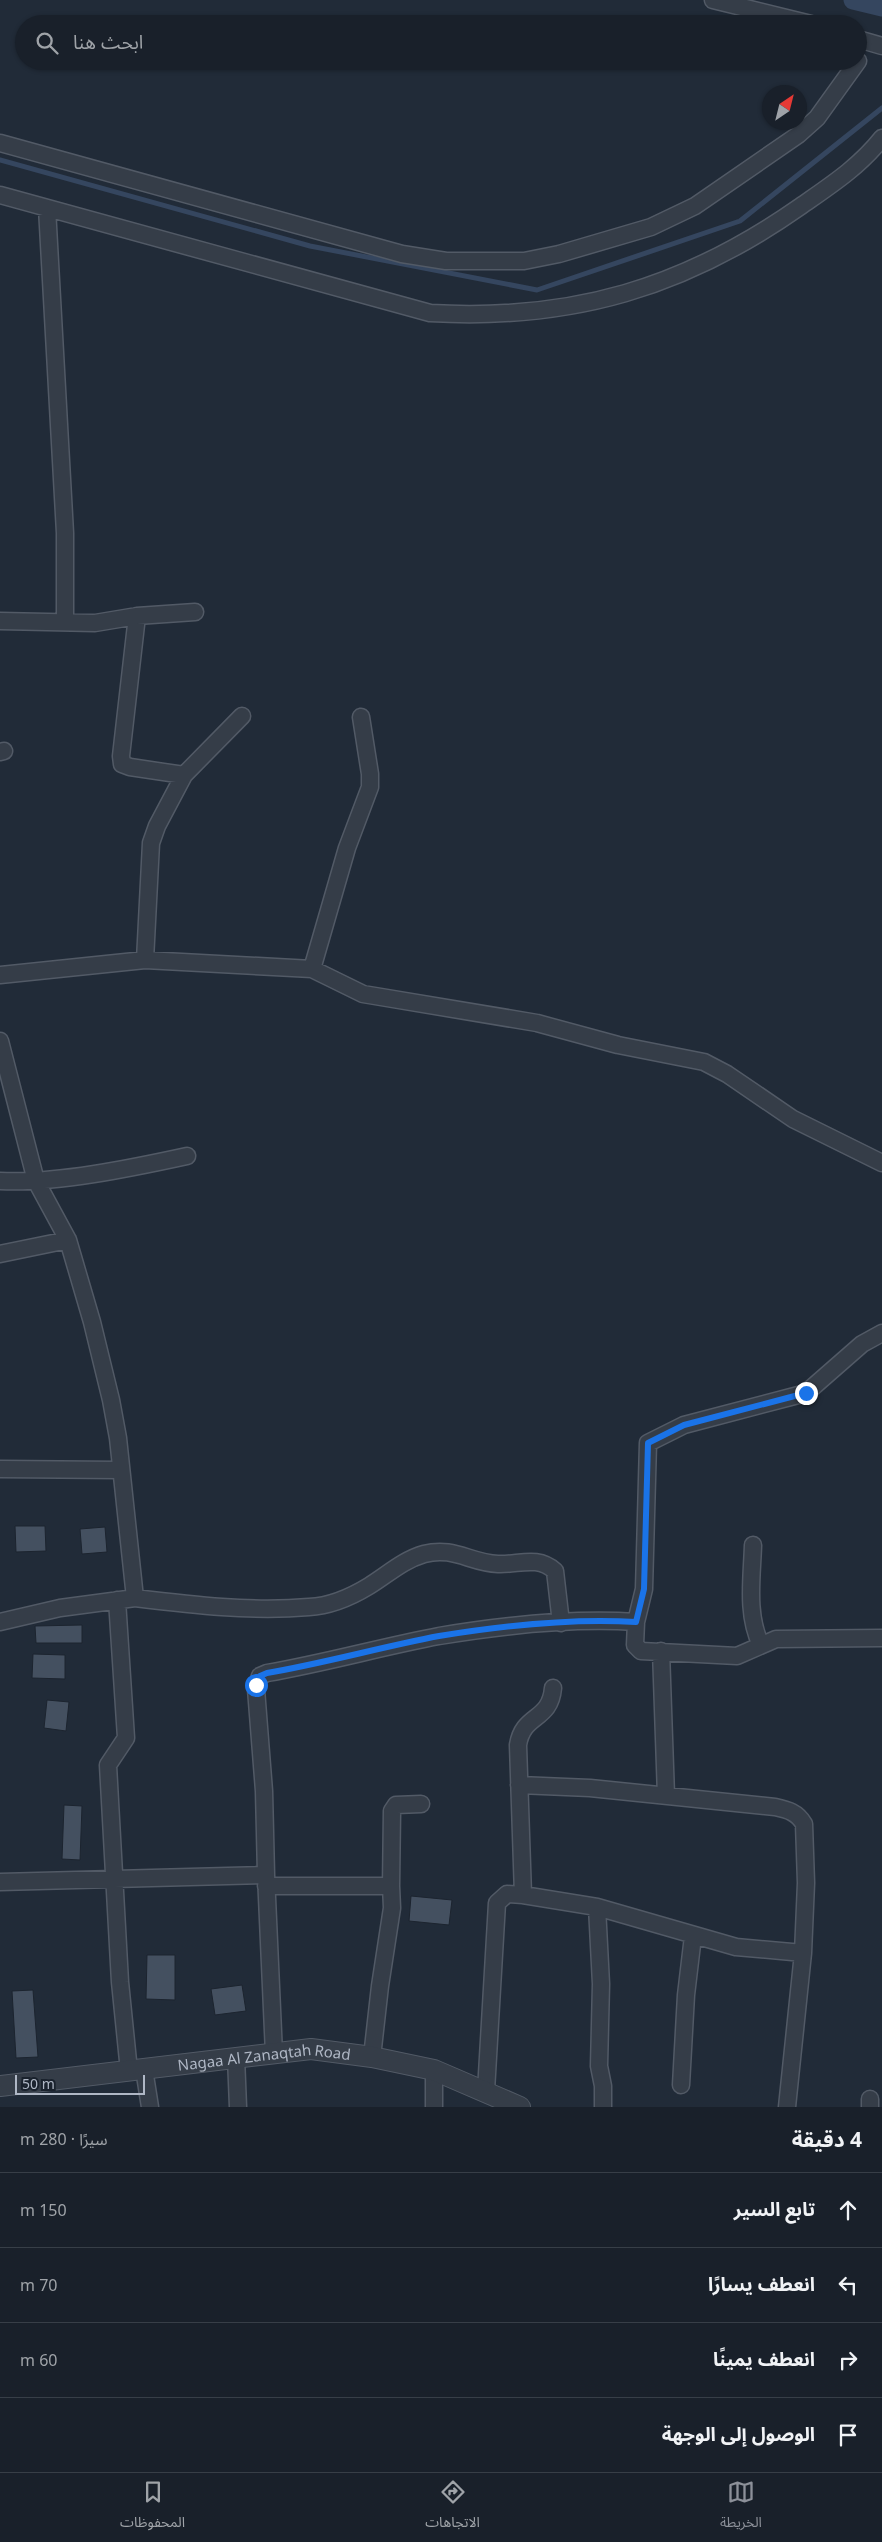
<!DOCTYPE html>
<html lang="ar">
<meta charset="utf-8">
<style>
:root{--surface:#19202a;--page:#262d36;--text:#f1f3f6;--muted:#9fa3a8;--line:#373e47;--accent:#8c9099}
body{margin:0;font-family:"Noto Sans","Noto Sans Arabic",sans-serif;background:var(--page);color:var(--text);direction:rtl}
.compass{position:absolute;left:762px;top:85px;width:45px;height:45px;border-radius:50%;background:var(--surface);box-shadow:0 1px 4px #0004;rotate:35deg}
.scale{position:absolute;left:15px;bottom:12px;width:130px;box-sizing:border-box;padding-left:5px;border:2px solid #afb7c5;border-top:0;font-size:14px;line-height:18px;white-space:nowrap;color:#afb7c5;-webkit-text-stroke:4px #1a222d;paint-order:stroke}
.stop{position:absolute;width:15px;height:15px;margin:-11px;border:4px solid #1a73e8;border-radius:50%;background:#fff}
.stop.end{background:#1a73e8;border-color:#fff;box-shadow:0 1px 5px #0008}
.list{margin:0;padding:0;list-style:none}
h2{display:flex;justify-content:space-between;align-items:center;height:65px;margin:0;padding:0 20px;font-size:21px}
h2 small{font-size:16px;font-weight:400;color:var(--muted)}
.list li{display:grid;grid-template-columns:32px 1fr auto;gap:15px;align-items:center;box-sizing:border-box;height:75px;padding:0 20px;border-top:1px solid var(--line)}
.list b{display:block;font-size:19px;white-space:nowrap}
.list em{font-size:16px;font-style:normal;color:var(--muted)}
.icon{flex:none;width:28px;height:28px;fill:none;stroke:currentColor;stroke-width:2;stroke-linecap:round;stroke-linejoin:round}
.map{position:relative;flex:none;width:882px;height:2107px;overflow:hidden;direction:ltr}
.search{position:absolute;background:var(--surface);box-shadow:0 1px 4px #0004;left:15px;right:15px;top:15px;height:55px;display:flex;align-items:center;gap:12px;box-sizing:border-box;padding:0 18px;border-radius:28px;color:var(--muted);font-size:19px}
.sheet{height:365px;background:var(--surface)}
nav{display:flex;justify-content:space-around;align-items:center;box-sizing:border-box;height:70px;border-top:1px solid var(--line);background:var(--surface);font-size:14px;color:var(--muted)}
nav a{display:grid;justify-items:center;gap:2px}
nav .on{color:var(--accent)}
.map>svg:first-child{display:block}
</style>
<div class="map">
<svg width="882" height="2107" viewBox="0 0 882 2107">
<rect width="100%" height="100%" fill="#212b38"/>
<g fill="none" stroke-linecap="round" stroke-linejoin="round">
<path stroke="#35465f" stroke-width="5" d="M0,160L310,246L537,290L740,221L882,108"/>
<path stroke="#35465f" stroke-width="19" d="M853,0L882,7"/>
</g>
<path fill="#445060" stroke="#1c242f" d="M15,1526H45L46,1551L16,1552Z
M105,1527L107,1552L82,1554L80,1529Z
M82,1625V1643H36L35,1626Z
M33,1654L65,1655V1679L32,1678Z
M47,1700L69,1702L66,1731L44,1728Z
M64,1805L82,1806L80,1860L62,1859Z
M411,1896L452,1900L449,1925L409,1921Z
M147,1955H175V2000L146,1999Z
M242,1985L246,2011L215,2015L211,1989Z
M33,1990L38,2057L16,2058L12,1991Z"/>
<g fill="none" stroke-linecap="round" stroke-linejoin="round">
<g stroke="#525a66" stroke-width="19">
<path id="minor" d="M713,0L811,24
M858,39L882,46
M0,143L402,254L446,261H524L559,254L651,227L695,206L798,135L817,118L858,61
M0,195L430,313C572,321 684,288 801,206C831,185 859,167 882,138
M47,208L65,533V622
M137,616L121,756L122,764L130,767L184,775L157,826L151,843L145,960
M0,621L95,623L137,616L195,612
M0,752L4,751
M184,775L242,716
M312,969L347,848L370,787V774L361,717
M0,975L145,960L312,969L363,994L537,1023L618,1045L704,1062L727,1074L793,1119L882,1163
M0,1041L36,1181L68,1240L92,1322L111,1400L118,1438L135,1598L60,1608L0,1622
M0,1181C55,1184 132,1168 187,1156
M0,1254L68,1240
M0,1469L120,1470
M753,1545C752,1578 746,1614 761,1645
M135,1598C193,1605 251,1612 309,1607C330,1606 351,1597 369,1586C387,1575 403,1560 424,1554C454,1546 470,1563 498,1564C519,1565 537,1555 555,1571L561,1623
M117,1600L126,1738L108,1765L120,1982L129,2071
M636,1622L644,1589L648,1443L684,1425L806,1393L862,1344L882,1333
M661,1651L666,1796
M519,1785L590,1788L775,1807C788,1810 797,1812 804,1824L806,1883L803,1953
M266,1875L264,1791L256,1689L260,1676L267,1673C325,1663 381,1647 439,1636C499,1626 575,1618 636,1622L635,1645L641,1651L737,1656L776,1639L882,1638
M0,1882L266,1875L274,2054
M266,1886H391L392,1908L380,1986L372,2057
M391,1886L392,1811L396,1805L421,1804
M523,1895L597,1907L736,1947L803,1953L787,2107
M597,1907L601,1984L599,2066L603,2086V2107
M236,2057L238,2107
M144,2069L150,2107
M681,2085L686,1995L693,1936
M486,2091L497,1903L507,1894L523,1895L518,1745C523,1713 550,1722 553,1688
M870,2099V2107
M434,2107V2070"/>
</g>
<g stroke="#525a66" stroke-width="22">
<g id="tertiary">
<path id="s1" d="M0,2086L311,2049L372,2057L434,2070L520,2107"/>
</g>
</g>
<use href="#minor" stroke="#353d48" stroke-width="16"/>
<use href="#tertiary" stroke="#353d48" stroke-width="20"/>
</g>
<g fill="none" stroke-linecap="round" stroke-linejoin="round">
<path stroke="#1a73e8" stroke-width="6" d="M256,1685L260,1676L267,1673C325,1663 381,1647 439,1636C500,1626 574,1618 636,1622L644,1589L648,1443L684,1425L806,1393"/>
</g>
<g text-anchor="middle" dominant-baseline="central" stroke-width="4.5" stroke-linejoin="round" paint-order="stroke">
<g font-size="15" fill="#afb7c5" stroke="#1a222d">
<text stroke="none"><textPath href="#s1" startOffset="266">Nagaa Al Zanaqtah Road</textPath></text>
</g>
</g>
</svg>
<svg class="compass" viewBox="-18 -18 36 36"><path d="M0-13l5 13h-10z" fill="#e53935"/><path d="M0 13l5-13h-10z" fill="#9fa3a8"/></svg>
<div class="scale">50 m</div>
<div class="stop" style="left:256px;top:1685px"></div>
<div class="stop end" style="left:806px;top:1393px"></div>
<div class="search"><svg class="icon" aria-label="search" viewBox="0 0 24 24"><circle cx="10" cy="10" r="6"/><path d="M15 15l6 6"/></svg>ابحث هنا</div>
</div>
<section class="sheet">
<h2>4 دقيقة<small>سيرًا · 280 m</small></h2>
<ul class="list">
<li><svg class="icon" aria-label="ahead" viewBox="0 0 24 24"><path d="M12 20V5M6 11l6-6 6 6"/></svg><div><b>تابع السير</b></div><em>150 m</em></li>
<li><svg class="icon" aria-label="left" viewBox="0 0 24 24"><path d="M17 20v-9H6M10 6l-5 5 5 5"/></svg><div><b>انعطف يسارًا</b></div><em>70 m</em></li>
<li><svg class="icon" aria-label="right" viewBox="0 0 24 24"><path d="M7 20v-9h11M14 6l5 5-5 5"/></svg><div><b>انعطف يمينًا</b></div><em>60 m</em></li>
<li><svg class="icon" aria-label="arrive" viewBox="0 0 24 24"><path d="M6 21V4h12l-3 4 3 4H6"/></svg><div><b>الوصول إلى الوجهة</b></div></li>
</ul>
</section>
<nav>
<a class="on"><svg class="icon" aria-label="map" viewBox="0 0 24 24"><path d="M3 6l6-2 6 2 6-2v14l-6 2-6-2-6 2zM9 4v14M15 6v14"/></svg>الخريطة</a>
<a><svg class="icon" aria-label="directions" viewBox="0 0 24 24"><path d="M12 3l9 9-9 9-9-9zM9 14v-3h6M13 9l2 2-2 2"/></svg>الاتجاهات</a>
<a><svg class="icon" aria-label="saved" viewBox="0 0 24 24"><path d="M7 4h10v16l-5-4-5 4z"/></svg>المحفوظات</a>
</nav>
